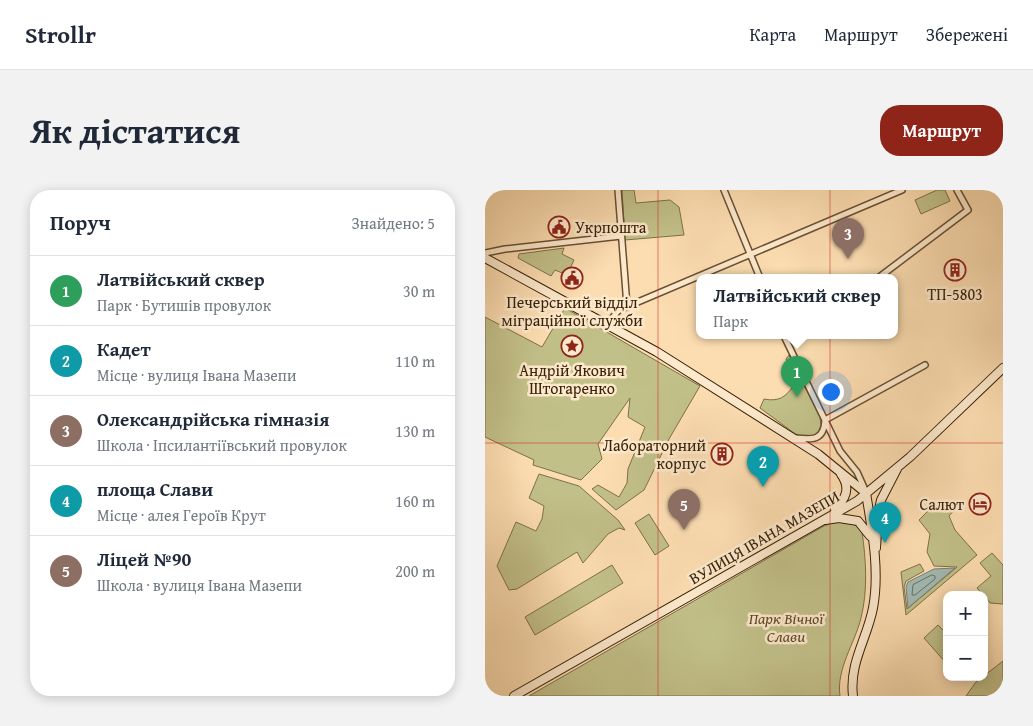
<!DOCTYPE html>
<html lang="uk">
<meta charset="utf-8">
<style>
:root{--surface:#fff;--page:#f2f2f3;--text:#1f2937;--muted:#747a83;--line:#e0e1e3;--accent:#8f2418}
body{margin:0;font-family:"Gentium Book Plus",serif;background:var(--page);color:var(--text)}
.controls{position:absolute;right:15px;bottom:15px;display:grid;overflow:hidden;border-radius:10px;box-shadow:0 2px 12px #0003}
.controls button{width:45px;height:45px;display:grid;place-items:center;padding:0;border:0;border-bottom:1px solid var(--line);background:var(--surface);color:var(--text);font:25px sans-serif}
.you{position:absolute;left:345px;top:201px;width:18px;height:18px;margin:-12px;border:4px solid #fff;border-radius:50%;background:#1a73e8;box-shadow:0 0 0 8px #1a73e833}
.badge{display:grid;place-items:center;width:32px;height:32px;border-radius:50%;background:var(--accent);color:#fff;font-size:16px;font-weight:700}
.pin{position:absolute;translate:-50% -41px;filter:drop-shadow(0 1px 2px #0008)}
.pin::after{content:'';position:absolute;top:26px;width:18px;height:15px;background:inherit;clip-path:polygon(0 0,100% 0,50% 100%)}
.popup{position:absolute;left:211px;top:84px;width:202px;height:65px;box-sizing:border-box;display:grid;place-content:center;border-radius:10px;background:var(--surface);filter:drop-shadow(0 1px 4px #0005);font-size:16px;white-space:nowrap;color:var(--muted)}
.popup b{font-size:19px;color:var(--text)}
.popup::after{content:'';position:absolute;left:50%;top:100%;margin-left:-10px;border:10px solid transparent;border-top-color:var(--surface)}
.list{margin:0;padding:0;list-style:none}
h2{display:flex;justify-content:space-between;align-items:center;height:65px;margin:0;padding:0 20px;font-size:21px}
h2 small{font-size:16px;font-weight:400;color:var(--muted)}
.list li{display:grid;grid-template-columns:32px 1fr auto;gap:15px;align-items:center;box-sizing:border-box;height:70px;padding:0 20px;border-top:1px solid var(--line)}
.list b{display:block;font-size:19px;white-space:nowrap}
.list p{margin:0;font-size:16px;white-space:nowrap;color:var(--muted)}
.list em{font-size:16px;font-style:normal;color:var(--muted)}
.map{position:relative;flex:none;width:518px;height:506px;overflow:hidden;border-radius:20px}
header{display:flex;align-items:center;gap:30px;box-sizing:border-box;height:70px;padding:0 25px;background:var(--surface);border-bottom:1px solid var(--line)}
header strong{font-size:24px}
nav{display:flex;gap:28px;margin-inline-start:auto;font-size:18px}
.intro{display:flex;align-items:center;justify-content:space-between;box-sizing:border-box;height:120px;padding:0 30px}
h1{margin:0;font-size:35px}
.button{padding:12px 22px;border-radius:20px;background:var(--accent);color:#fff;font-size:18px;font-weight:700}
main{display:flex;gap:30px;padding:0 30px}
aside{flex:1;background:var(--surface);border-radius:20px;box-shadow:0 2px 12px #0003}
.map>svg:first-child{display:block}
</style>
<header>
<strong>Strollr</strong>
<nav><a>Карта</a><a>Маршрут</a><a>Збережені</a></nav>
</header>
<div class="intro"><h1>Як дістатися</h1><a class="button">Маршрут</a></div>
<main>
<aside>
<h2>Поруч<small>Знайдено: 5</small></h2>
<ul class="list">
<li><span class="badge" style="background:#2e9e5b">1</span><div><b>Латвійський сквер</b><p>Парк · Бутишів провулок</p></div><em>30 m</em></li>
<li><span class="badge" style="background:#0f9aa8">2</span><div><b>Кадет</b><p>Місце · вулиця Івана Мазепи</p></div><em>110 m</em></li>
<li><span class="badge" style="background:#8d6e63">3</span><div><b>Олександрійська гімназія</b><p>Школа · Іпсилантіївський провулок</p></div><em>130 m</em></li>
<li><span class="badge" style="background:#0f9aa8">4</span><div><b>площа Слави</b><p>Місце · алея Героїв Крут</p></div><em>160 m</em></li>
<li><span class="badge" style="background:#8d6e63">5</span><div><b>Ліцей №90</b><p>Школа · вулиця Івана Мазепи</p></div><em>200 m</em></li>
</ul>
</aside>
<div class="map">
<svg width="518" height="506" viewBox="0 0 518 506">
<rect width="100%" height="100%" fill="#fcddb1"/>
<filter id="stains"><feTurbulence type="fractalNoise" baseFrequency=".004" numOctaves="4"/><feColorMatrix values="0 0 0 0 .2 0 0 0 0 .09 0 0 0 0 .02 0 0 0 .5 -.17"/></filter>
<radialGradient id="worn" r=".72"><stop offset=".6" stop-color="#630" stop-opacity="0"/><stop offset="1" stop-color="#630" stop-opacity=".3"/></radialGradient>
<path fill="#c2c089" stroke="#7d7048" d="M137,0H149L151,13L185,10L194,17L199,45L140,50Z
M452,0H460L465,11L436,24L430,10Z
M79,58L77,64L89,70L82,85L70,80L66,86L33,68L34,64Z
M80,118L215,196L184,249L159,300L131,320L107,299L113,295L134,307L142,293L143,279L160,237L143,227L145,208L113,254L117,269L96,290L48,275L49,270L0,247V127L57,157Z
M304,165L335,227L336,236L332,245L321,249L309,243L275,218L279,209C294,212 301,207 309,195L306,177L301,169Z
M54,284L94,296L133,330L140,340L134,338L123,344L98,373L92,362L32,399L24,400L12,376L31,332L51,341L57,329L59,316L44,308Z
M461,311L473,316L464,326L470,340L492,365L421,425L416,382L435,374L439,381L421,391L419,397L422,419L472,377L449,376L442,362L445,344L434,330L449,315Z
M164,324L184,356L170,365L150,333Z
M353,331L367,332L377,342C381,369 383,400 376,428C370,453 351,479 355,506H44L339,336Z
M507,363L518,375V414L505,413L492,398L506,386L495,373Z
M127,375L138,393L50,445L40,427Z
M453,435L462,444L461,473L439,448Z
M518,471V500L507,506H481L491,492Z"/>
<path fill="#a2bab5" stroke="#787d70" d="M470,378L423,418L421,397L423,392L449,379Z"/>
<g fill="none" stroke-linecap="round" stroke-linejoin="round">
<path stroke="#6d6e5e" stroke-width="1" d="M447,385L450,386V389L430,405H427L428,395Z"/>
<g stroke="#695032" stroke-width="8">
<path id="minor" d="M133,0L142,116
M239,0L275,88
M0,63L20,59L136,46
M393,88L483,20L472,0
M123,133L134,120L417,0
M299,146L355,261L372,282L381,302
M340,230L440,175
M310,248C327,250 339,251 340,230"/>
</g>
<g stroke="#382108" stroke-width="10">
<path id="secondary" d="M0,68L172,162L333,264L381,303
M350,319C361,309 366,298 356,284
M340,330L354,328L373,331L385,346
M391,358L393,325L396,310L412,279
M29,506L372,311L425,267L518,178
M368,506C364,473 382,449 388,418C395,381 387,340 381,303"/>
</g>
<use href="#minor" stroke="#fde9cc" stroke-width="5"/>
<use href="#secondary" stroke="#fde9cc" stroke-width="8"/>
</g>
<path fill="none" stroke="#d62828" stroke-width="1" stroke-opacity="0.55" d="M173,0V506M345,0V506M0,253H518"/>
<defs>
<g id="civic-ring" transform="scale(1.125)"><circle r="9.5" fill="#fde9cc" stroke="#8f2418" stroke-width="1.5"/><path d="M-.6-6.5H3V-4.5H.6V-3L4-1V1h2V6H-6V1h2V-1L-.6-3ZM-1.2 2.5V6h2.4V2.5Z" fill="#8f2418"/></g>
<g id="building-ring" transform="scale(1.125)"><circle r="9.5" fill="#fde9cc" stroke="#8f2418" stroke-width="1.5"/><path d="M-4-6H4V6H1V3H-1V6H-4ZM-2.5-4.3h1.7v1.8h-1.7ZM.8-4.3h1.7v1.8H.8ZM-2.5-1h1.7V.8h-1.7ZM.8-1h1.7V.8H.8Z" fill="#8f2418"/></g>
<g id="sight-ring" transform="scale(1.125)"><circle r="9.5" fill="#fde9cc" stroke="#8f2418" stroke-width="1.5"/><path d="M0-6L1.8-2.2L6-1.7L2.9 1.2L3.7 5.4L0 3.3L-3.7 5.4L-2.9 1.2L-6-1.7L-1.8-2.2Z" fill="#8f2418"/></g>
<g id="hotel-ring" transform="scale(1.125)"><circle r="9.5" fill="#fde9cc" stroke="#8f2418" stroke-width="1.5"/><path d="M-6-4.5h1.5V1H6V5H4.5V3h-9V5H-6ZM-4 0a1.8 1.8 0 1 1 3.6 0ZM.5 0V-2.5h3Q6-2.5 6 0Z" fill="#8f2418"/></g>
</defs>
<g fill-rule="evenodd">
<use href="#civic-ring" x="74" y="37"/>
<use href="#building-ring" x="470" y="80"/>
<use href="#civic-ring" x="87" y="88"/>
<use href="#sight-ring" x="87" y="156"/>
<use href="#building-ring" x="237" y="264"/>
<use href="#hotel-ring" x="495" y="314"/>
</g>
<g text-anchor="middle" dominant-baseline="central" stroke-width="5" stroke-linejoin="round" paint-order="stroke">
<g font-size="16" fill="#382108" stroke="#fde9cc">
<text x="90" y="37" text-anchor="start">Укрпошта</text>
<text x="470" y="104">ТП-5803</text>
<text x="87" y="112">Печерський відділ<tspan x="87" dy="18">міграційної служби</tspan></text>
<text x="87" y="180">Андрій Якович<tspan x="87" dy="18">Штогаренко</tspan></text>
<text x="221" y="255" text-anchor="end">Лабораторний<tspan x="221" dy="18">корпус</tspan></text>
<text x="479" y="314" text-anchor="end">Салют</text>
</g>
<g font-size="16" fill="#382108" stroke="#fde9cc">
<text transform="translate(279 347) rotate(-30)">ВУЛИЦЯ ІВАНА МАЗЕПИ</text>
</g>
<g font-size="16" font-style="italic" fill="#5a4928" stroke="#fde9cc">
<text x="301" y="428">Парк Вічної<tspan x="301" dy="18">Слави</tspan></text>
</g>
</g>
<rect width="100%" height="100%" filter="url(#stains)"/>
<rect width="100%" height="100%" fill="url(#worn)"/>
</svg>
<div class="controls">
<button>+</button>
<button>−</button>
</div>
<div class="you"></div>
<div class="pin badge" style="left:312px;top:207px;background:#2e9e5b">1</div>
<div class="popup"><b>Латвійський сквер</b>Парк</div>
<div class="pin badge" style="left:278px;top:297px;background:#0f9aa8">2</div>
<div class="pin badge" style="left:363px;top:69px;background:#8d6e63">3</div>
<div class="pin badge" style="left:400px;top:353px;background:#0f9aa8">4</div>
<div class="pin badge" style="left:199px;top:340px;background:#8d6e63">5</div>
</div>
</main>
